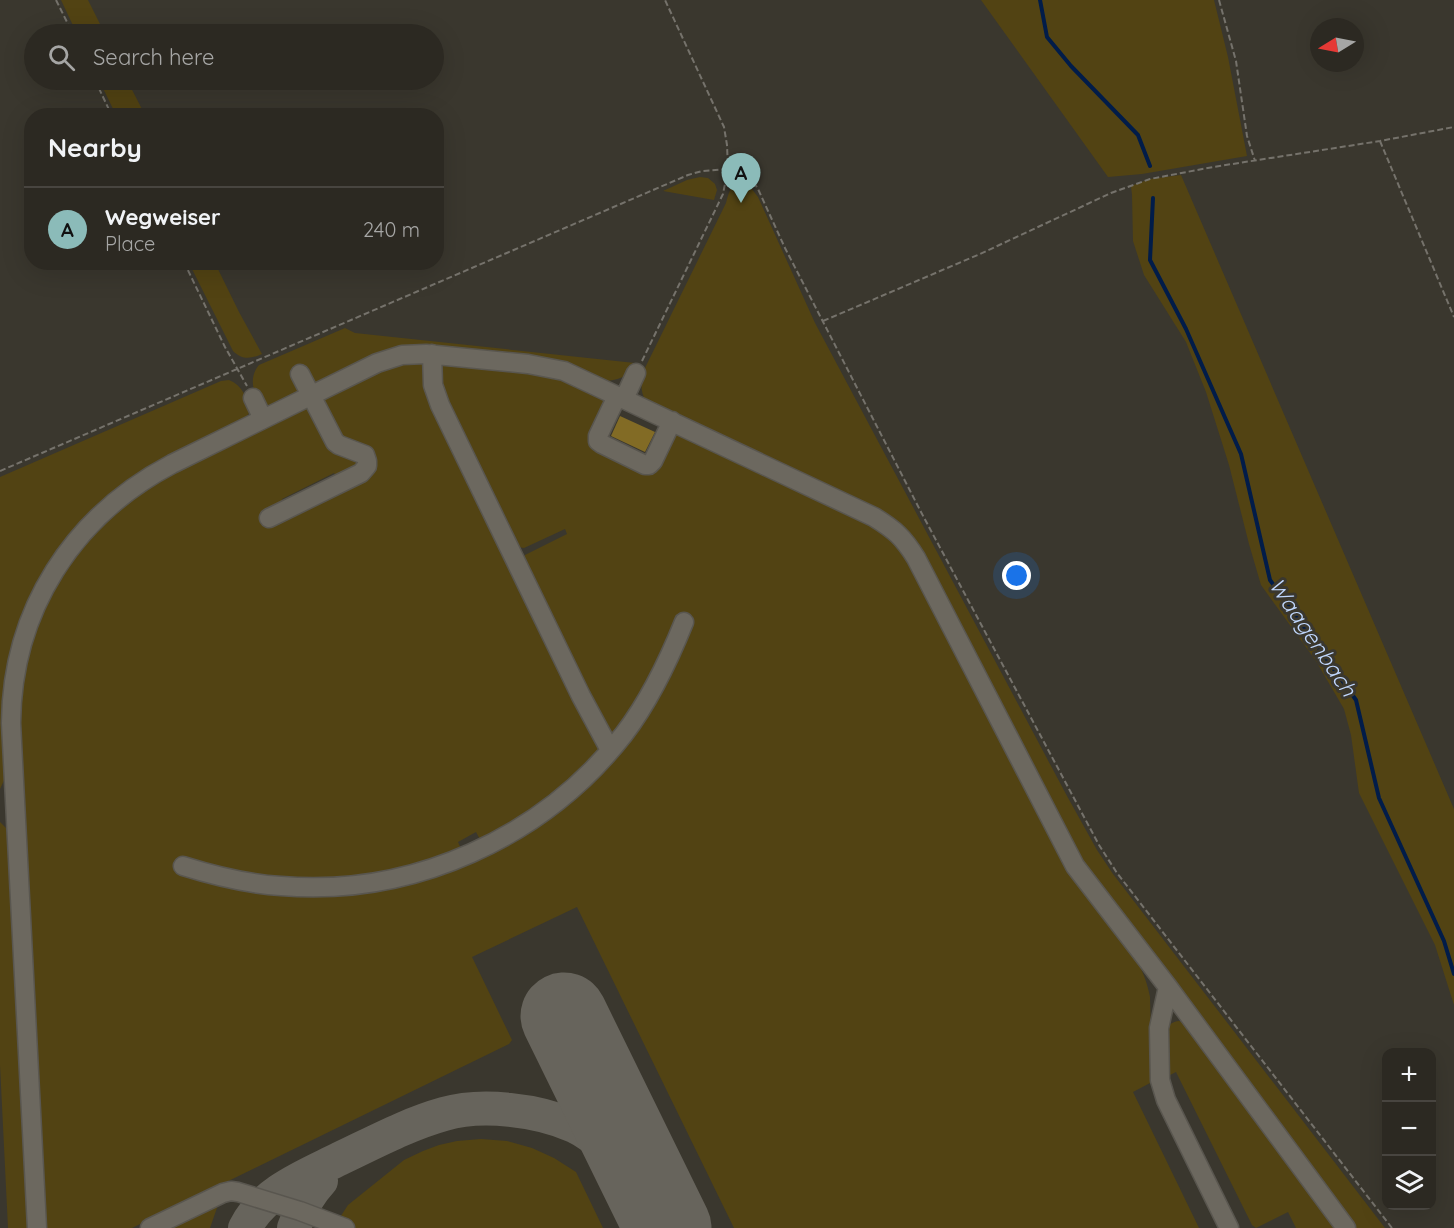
<!DOCTYPE html>
<meta charset="utf-8">
<style>
:root{--surface:#2c2922;--page:#38352f;--text:#f1f3f6;--muted:#a6a6a5;--line:#484540;--accent:#8bbbb9}
body{margin:0;font-family:Quicksand,sans-serif;background:var(--page);color:var(--text)}
.controls{position:absolute;right:18px;bottom:18px;display:grid;overflow:hidden;border-radius:12px;box-shadow:0 6px 24px #0002}
.controls button{width:54px;height:54px;display:grid;place-items:center;padding:0;border:0;border-bottom:2px solid var(--line);background:var(--surface);color:var(--text);font:30px sans-serif}
.compass{position:absolute;left:1310px;top:18px;width:54px;height:54px;border-radius:50%;background:var(--surface);box-shadow:0 6px 24px #0002;rotate:260deg}
.you{position:absolute;left:1017px;top:576px;width:21px;height:21px;margin:-15px;border:4px solid #fff;border-radius:50%;background:#1a73e8;box-shadow:0 0 0 9px #1a73e833}
.badge{display:grid;place-items:center;width:39px;height:39px;border-radius:50%;background:var(--accent);color:#111;font-size:20px;font-weight:700}
.pin{position:absolute;translate:-50% -50px;filter:drop-shadow(0 2px 3px #0008)}
.pin::after{content:'';position:absolute;top:32px;width:21px;height:18px;background:inherit;clip-path:polygon(0 0,100% 0,50% 100%)}
.list{margin:0;padding:0;list-style:none}
h2{display:flex;justify-content:space-between;align-items:center;height:78px;margin:0;padding:0 24px;font-size:26px}
h2 small{font-size:20px;font-weight:400;color:var(--muted)}
.list li{display:grid;grid-template-columns:39px 1fr auto;gap:18px;align-items:center;box-sizing:border-box;height:84px;padding:0 24px;border-top:2px solid var(--line)}
.list b{display:block;font-size:22px;white-space:nowrap}
.list p{margin:0;font-size:20px;white-space:nowrap;color:var(--muted)}
.list em{font-size:20px;font-style:normal;color:var(--muted)}
.icon{flex:none;width:33px;height:33px;fill:none;stroke:currentColor;stroke-width:2;stroke-linecap:round;stroke-linejoin:round}
.map{position:relative;flex:none;width:1454px;height:1228px;overflow:hidden}
.search{position:absolute;background:var(--surface);box-shadow:0 6px 24px #0002;left:24px;top:24px;width:420px;height:66px;display:flex;align-items:center;gap:15px;box-sizing:border-box;padding:0 21px;border-radius:33px;color:var(--muted);font-size:22px}
.panel{position:absolute;background:var(--surface);box-shadow:0 6px 24px #0002;left:24px;top:108px;width:420px;height:162px;border-radius:24px}
.map>svg:first-child{display:block}
</style>
<div class="map">
<svg width="1454" height="1228" viewBox="0 0 1454 1228">
<rect width="100%" height="100%" fill="#3a372e"/>
<path fill="#524313" d="M61,0H88L105,34H77Z
M981,0H1214L1228,57L1247,156L1142,174L1108,177Z
M99,80H127L145,115H116Z
M1181,175L1454,809V1005L1435,945L1359,793L1351,735L1344,709L1316,661L1261,585L1249,544L1229,465L1206,392L1186,342L1144,275L1133,241L1132,195L1131,186L1150,179Z
M700,177L708,178L715,184L717,190L714,200L663,191L687,180Z
M741,182L748,184L758,197L815,323L1067,796L1097,850L1113,874L1385,1228H1354L1084,865L916,544L646,401C640,392 641,383 643,372L726,203C729,193 730,184 741,182Z
M189,263H215L239,312L262,354C251,359 242,360 233,351Z
M345,328L355,333L635,363C626,379 619,379 602,382L430,348L320,384L302,386L298,394L272,406C253,402 247,379 259,365Z
M414,360H423C430,370 431,388 435,400L602,745L603,753C571,793 527,821 483,845L476,832L458,842L463,853C393,884 315,891 241,878C230,876 212,877 211,864L204,862L199,867L182,863L181,868C214,878 248,887 283,889C389,896 494,860 573,790C592,773 611,754 627,734C652,699 671,661 687,622L682,620C679,629 677,637 667,637L665,643L668,646C670,665 626,726 612,743H609L606,739L593,713L522,568L525,555L567,534L565,529L524,548L518,547L510,541L441,401C437,389 433,377 437,364L441,361L548,374L565,378L605,397L608,404L592,437L593,446L646,471L655,469L671,434L675,432H680L873,524C888,532 895,539 905,553L1063,853C1075,874 1088,893 1103,912C1123,939 1144,963 1150,997L1152,1082L1133,1092L1199,1228H734L577,907L472,957L512,1040L509,1044L132,1228H43L18,721C21,632 61,546 135,493C159,476 185,464 211,451C241,437 272,422 302,407H308L315,410L334,446L362,457C365,461 365,464 362,468L339,480L334,473L282,499L284,505L265,514L269,521L362,476C367,471 371,467 370,460C367,446 348,448 339,440C334,437 321,413 321,407C321,402 324,398 327,394C355,381 383,363 414,360Z
M229,380C242,385 249,399 249,413L244,421L162,462L32,600L7,774L0,789V477L221,381Z
M0,822L8,830L31,1228H8L0,1065Z
M1179,1021L1184,1023L1338,1228H1296L1288,1212L1256,1228L1252,1225L1176,1072L1168,1076C1166,1060 1156,1023 1179,1021Z
M481,1139L507,1141L532,1148L554,1158L576,1172L603,1228H353L337,1222L348,1205L404,1160L423,1151L439,1145L457,1141Z
M218,1205L210,1228H171Z"/>
<g fill="none" stroke-linecap="round" stroke-linejoin="round">
<path stroke="#011c49" stroke-width="4" d="M1040,0L1047,37L1071,66L1138,135L1150,166
M1153,198L1150,260L1186,329L1241,454L1270,580L1356,700L1379,798L1444,941L1454,974"/>
<path stroke="#67645c" stroke-width="34" d="M245,1228C263,1192 305,1176 339,1159C373,1143 408,1124 444,1114C482,1103 538,1110 574,1126C585,1131 602,1144 612,1152C626,1163 638,1178 650,1191
M294,1228C300,1210 308,1195 321,1181"/>
<path stroke="#67645c" stroke-width="87" d="M564,1016L668,1228"/>
</g>
<path fill="#826b25" d="M620,416L655,432L645,452L611,436Z"/>
<g fill="none" stroke-linecap="round" stroke-linejoin="round">
<g stroke="#59564f" stroke-width="21">
<path id="minor" d="M432,354L433,385L440,405L581,696L610,750
M617,396L598,436V441L602,444L645,465H649L653,461L672,421
M253,398L263,419
M624,399L636,373
M269,518L361,473L367,466V461L365,455L339,445L335,442L300,374
M183,866C215,876 247,884 281,886C412,897 543,838 624,734C650,700 668,662 684,622
M1168,987L1159,1028L1160,1080L1166,1100L1229,1228
M37,1228L11,723C12,610 73,516 172,464L377,363L402,355L426,354L528,364L564,371L874,517C895,530 903,537 916,558L1075,866L1168,987L1346,1228
M150,1228L223,1193L231,1191L238,1192L300,1211L345,1228"/>
</g>
<path stroke="#75726b" stroke-width="2" stroke-dasharray="6 3" stroke-linecap="butt" d="M56,0L73,34
M1219,0L1236,61L1247,136L1255,161
M95,80L112,116
M1380,141L1454,317
M184,262L225,347L247,386
M823,321L980,254L1111,193L1150,179L1213,167L1380,141L1454,127
M642,361L723,194L728,169L727,145L724,127L665,0
M0,471L688,175L702,171L728,169L744,174L753,181L758,189L785,248L921,512L1099,845L1117,873L1392,1228"/>
<use href="#minor" stroke="#6c685f" stroke-width="18"/>
</g>
<g text-anchor="middle" dominant-baseline="central" stroke-width="6" stroke-linejoin="round" paint-order="stroke">
<g font-size="22" font-style="italic" fill="#c0d7fd" stroke="#3a372e">
<text transform="translate(1313 637) rotate(56)">Waagenbach</text>
</g>
</g>
</svg>
<div class="controls">
<button>+</button>
<button>−</button>
<button><svg class="icon" aria-label="layers" viewBox="0 0 24 24"><path d="M12 4l9 5-9 5-9-5zM3 14l9 5 9-5"/></svg></button>
</div>
<svg class="compass" viewBox="-18 -18 36 36"><path d="M0-13l5 13h-10z" fill="#e53935"/><path d="M0 13l5-13h-10z" fill="#a6a6a5"/></svg>
<div class="you"></div>
<div class="pin badge" style="left:741px;top:203px">A</div>
<div class="search"><svg class="icon" aria-label="search" viewBox="0 0 24 24"><circle cx="10" cy="10" r="6"/><path d="M15 15l6 6"/></svg>Search here</div>
<section class="panel">
<h2>Nearby<small></small></h2>
<ul class="list">
<li><span class="badge">A</span><div><b>Wegweiser</b><p>Place</p></div><em>240 m</em></li>
</ul>
</section>
</div>
